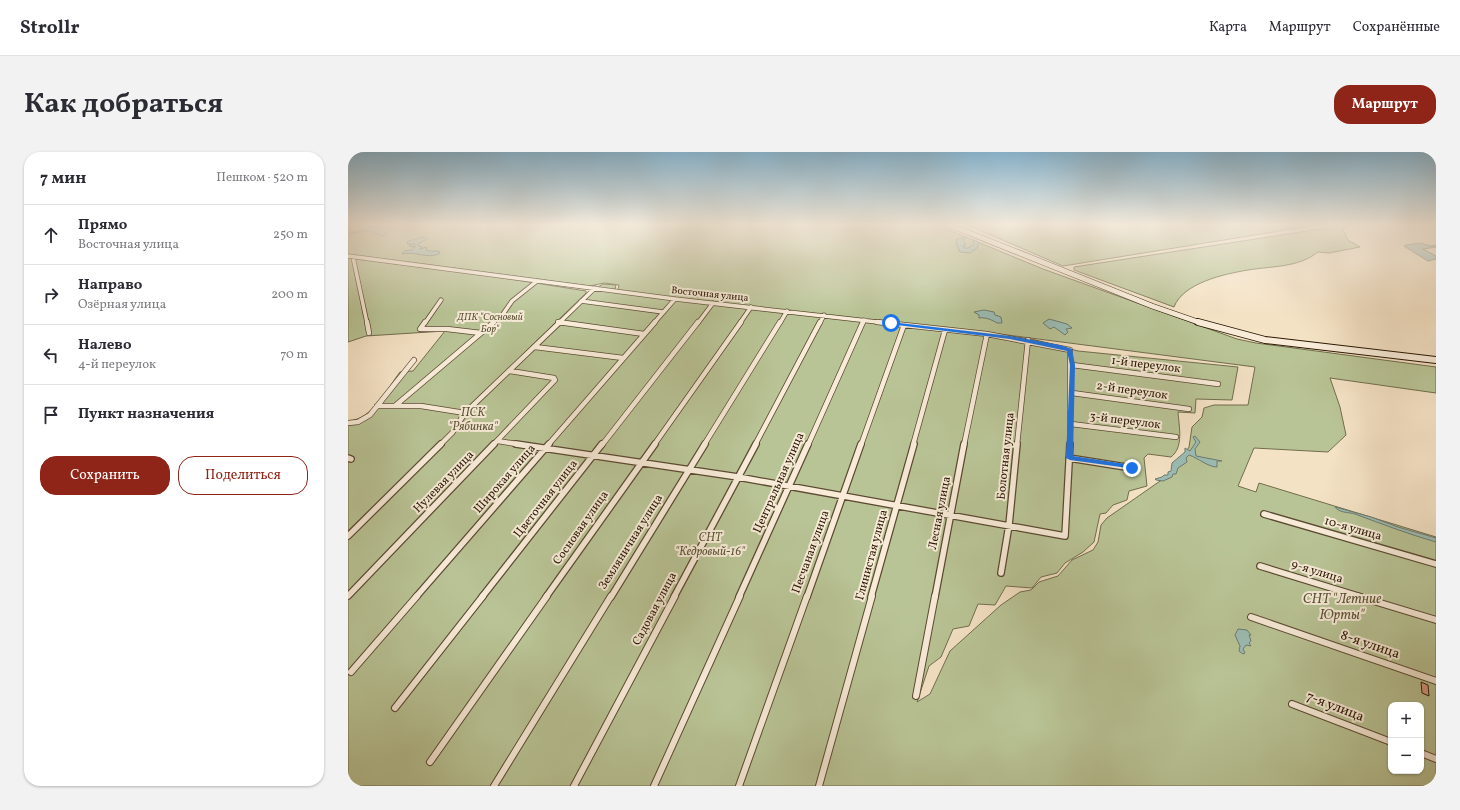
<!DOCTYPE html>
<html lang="ru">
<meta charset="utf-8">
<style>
:root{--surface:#fff;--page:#f2f2f3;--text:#2b2b33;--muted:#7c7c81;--line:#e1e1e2;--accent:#8f2418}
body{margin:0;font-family:Vollkorn,serif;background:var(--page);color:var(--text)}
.controls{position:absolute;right:12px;bottom:12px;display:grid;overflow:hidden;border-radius:8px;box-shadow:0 1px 3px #0004}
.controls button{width:36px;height:36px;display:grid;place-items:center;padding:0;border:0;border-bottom:1px solid var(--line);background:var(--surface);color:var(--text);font:20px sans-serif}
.stop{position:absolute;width:12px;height:12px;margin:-9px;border:3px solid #1a73e8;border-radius:50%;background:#fff}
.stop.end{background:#1a73e8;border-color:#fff;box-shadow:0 1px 4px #0008}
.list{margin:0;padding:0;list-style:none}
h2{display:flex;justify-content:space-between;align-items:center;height:52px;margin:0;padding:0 16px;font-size:17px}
h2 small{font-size:13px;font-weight:400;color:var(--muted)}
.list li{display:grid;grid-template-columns:26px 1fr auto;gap:12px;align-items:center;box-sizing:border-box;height:60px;padding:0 16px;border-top:1px solid var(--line)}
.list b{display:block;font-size:15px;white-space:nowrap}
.list p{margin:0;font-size:13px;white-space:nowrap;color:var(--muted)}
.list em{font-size:13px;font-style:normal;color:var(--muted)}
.actions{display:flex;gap:8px;padding:12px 16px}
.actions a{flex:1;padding:9px 0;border:1px solid var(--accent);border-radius:16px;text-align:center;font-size:14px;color:var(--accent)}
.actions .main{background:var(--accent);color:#fff}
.icon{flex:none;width:22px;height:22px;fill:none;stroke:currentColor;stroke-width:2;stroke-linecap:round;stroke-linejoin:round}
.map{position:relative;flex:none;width:1088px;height:634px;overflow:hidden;border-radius:16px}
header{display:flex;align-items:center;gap:24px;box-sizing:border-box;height:56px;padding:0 20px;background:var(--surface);border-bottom:1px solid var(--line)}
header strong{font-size:19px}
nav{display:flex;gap:22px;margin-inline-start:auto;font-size:14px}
.intro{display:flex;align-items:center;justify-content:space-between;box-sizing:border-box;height:96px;padding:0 24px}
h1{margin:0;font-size:28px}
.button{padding:10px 18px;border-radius:16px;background:var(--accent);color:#fff;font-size:14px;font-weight:700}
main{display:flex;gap:24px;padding:0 24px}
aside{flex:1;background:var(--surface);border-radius:16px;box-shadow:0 1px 3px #0004}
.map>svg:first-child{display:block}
</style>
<header>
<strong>Strollr</strong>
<nav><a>Карта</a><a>Маршрут</a><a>Сохранённые</a></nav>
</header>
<div class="intro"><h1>Как добраться</h1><a class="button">Маршрут</a></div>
<main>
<aside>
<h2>7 мин<small>Пешком · 520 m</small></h2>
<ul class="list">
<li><svg class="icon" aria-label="ahead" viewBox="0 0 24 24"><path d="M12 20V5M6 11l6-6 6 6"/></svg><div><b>Прямо</b><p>Восточная улица</p></div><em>250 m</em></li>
<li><svg class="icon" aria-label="right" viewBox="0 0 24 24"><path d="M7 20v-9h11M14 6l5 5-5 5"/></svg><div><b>Направо</b><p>Озёрная улица</p></div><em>200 m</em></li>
<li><svg class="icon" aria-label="left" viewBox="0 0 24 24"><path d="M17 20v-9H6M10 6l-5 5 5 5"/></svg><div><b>Налево</b><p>4-й переулок</p></div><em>70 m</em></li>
<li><svg class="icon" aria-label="arrive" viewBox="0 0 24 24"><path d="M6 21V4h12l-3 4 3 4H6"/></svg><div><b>Пункт назначения</b></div></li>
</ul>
<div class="actions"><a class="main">Сохранить</a><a>Поделиться</a></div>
</aside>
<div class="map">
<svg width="1088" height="634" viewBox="0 0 1088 634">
<rect width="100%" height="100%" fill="#f4e2c5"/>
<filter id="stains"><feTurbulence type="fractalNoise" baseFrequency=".005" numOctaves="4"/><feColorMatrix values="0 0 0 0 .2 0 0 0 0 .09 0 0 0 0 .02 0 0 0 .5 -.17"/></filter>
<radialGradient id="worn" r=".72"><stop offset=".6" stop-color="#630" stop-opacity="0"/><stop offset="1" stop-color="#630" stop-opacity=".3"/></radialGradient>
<path fill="#b9c496" stroke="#716d4c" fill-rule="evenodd" d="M0,72H586L695,117L889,187L908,191L1088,215V241L982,226L992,255L998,283L980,300L906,296L890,334L908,340L911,331L1088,385V634H0V269C24,268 39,237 52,220L65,219L97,179L18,184L0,190V106L137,123L238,139V141L156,221L162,222L207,175L250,135L255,132L268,133L267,137L270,138L271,133L256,131L242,134L0,102ZM644,181L907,215L900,253H866L856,256L854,265L844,275L841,295L825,320L759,366L753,373L750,390L745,398L724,408L710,424L691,430L683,438L672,440L653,453L602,499L582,542L569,550L581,514L593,505L605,477L621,474L630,452L647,453L658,434L684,436L693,425L709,421L717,411L735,400L746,390L752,362L758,361L765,353L779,348L781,339L799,334L796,306L800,302L823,305C836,295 831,275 830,260L847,261L848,247L884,248L890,215L730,199L688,188ZM1043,553H1073V619H1043Z
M617,72H975L715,114Z
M1005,72L995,78L1000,88L1012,95L981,101L970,100C950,116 923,114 900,118C876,122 835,131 826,155L726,118V115Z"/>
<path fill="#9cbdb6" stroke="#6e7a6e" d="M23,72L58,73L60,72L45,76L36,84L21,79L7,81L8,80L0,85L1,79H3L2,81L26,75L20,74Z
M76,85L79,87L70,92V94L74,95L72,97L78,95L79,99H91L92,101H90L91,102C79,107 67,99 54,102L56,99L64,98L68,94L63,95L61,93L67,92H59L60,89Z
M619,85L615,88L618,93L615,94L616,96H620L626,92L625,89L627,88L631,91L629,96L622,101L612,100L608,91L609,87Z
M1073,91L1082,94L1088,93V95L1075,97L1088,104V107L1080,109L1056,94L1058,93Z
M636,158L646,160L647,163L653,165L654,171H649C644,168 638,165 631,166V163L626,160Z
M701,167L719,172L724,176L718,177L720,180L717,183L706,175L702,177L695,171Z
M847,284L852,290L847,297L848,304L874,309H869V315C860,315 850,306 841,303L838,306L839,310L830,316L828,322H825L824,325L815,329L808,328L807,327L814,325L816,323H820V320L823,319L824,311L837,300V296L842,299L848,290L845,285Z
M987,355L1023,365L1050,375L1088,386V390C1060,382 1034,372 1007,362C1000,360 991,361 987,355Z
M890,477L899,478L903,483H901L903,489L901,491L903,494L898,493L895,497L897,501L895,502L891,499L892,494L887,483Z"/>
<path fill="#db9682" stroke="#291601" d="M1073,530L1080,533L1081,544L1074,541Z"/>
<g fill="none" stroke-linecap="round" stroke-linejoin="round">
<g stroke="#5c4932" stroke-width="5">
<path id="street-far3" d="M0,104L327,147L538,171
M5,105L19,171
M233,149L315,160
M210,170L215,171
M77,171L93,148
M145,171L155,162L164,149L189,129
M211,171L247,136
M306,171L327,147
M350,171L365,151
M392,171L403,155
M432,171L439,159
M472,171L476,163
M515,171L516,168"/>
</g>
<g stroke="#5c4932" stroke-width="6">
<path id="street-far2" d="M19,170L21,181
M77,170L72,177H99L133,181
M210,170L296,182
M529,170L639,182L722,198V293
M187,195L275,206
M724,213L870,232
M724,241L841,257
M48,253L146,170
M29,254H73L117,261
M0,271L10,270L22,263L66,208
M723,272L828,285
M150,289L175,293
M92,293L104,281L117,261L212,170
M145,293L207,228L206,226L162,219
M200,293L307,170
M254,293L350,170
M306,293L393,170
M356,293L432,170
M407,293L472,170
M460,293L515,170
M513,293L556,173
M565,293L597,178
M616,293L639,182
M669,293L680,188"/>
</g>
<g stroke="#5c4932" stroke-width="8">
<path id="street-far1" d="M168,292L390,325L717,384L722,292
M0,306L3,307
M721,306L784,316
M916,362L1088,412
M0,384L93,292
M912,414L1013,445
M653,421L661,373L669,292
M0,444L146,292
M68,445L201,292
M134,445L254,292
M198,445L307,292
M263,445L357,292
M326,445L408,292
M391,445L460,292
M459,445L513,292
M523,445L566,292
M587,445L616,292"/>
</g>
<g stroke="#5c4932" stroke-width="8">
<path id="street" d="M1009,444L1088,468
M903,465L1088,529
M3,520L69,444
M568,544L587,444
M944,552L1043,590
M47,556L135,444
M1073,601L1088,607
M82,610L199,444
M146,634L263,444
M226,634L327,444
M306,634L392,444
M391,634L459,444
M471,634L524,444"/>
</g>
<g stroke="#291601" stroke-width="6">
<path id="secondary-far1" d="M599,72L804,154L853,171"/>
</g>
<g stroke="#291601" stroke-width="8">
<path id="secondary" d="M850,170L917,188L1088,208"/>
</g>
<use href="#street-far3" stroke="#f8ecd9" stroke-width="3.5"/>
<use href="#street-far2" stroke="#f8ecd9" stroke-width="4.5"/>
<use href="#street-far1" stroke="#f8ecd9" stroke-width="5.5"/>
<use href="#street" stroke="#f8ecd9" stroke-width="6"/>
<use href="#secondary-far1" stroke="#f8ecd9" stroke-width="5"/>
<use href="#secondary" stroke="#f8ecd9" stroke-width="6"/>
</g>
<linearGradient id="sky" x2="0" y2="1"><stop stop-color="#89b8d4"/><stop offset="0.45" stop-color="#faf2e5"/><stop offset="1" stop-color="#faf2e5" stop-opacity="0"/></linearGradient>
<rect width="1088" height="161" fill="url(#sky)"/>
<path fill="#1a73e8" d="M543,170L662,184L712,193L724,197L727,213L725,304L784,313L788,316L787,317L722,308L718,306L722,213L719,199L662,187L541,172Z"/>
<g text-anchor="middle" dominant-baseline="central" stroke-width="4" stroke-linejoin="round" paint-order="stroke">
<g font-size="10" fill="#291601" stroke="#f8ecd9">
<text transform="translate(362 142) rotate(6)">Восточная улица</text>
</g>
<g font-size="10" font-style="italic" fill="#5b5335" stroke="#f8ecd9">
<text x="142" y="165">ДПК "Сосновый<tspan x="142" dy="12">Бор"</tspan></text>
</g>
<g font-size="12" fill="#291601" stroke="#f8ecd9">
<text transform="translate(798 213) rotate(7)">1-й переулок</text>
<text transform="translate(784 239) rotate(8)">2-й переулок</text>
<text transform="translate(777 269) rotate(7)">3-й переулок</text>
<text transform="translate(658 304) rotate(-84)">Болотная улица</text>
<text transform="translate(157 327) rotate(-49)">Широкая улица</text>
<text transform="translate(96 330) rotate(-46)">Нулевая улица</text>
<text transform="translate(431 331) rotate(-66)">Центральная улица</text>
<text transform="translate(198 347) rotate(-52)">Цветочная улица</text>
<text transform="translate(592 361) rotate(-79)">Лесная улица</text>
<text transform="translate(233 376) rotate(-55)">Сосновая улица</text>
<text transform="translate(1005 377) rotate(16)">10-я улица</text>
<text transform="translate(283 390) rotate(-58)">Земляничная улица</text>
<text transform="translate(463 400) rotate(-70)">Песчаная улица</text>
<text transform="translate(524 403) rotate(-75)">Глинистая улица</text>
<text transform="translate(969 420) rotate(17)">9-я улица</text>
<text transform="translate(307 457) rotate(-62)">Садовая улица</text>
</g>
<g font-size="12" font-style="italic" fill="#5b5335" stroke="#f8ecd9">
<text x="125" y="261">ПСК<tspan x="125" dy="14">"Рябинка"</tspan></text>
<text x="362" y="386">СНТ<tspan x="362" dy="14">"Кедровый-16"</tspan></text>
</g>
<g font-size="14" font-style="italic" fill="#5b5335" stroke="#f8ecd9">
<text x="994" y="447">СНТ "Летние<tspan x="994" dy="16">Юрты"</tspan></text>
</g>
<g font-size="14" fill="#291601" stroke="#f8ecd9">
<text transform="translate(1022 493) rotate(19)">8-я улица</text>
<text transform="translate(987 555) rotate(21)">7-я улица</text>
</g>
</g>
<rect width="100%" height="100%" filter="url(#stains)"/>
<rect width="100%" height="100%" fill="url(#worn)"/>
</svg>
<div class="controls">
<button>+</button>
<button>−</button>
</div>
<div class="stop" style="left:543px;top:171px"></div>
<div class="stop end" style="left:784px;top:316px"></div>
</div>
</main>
